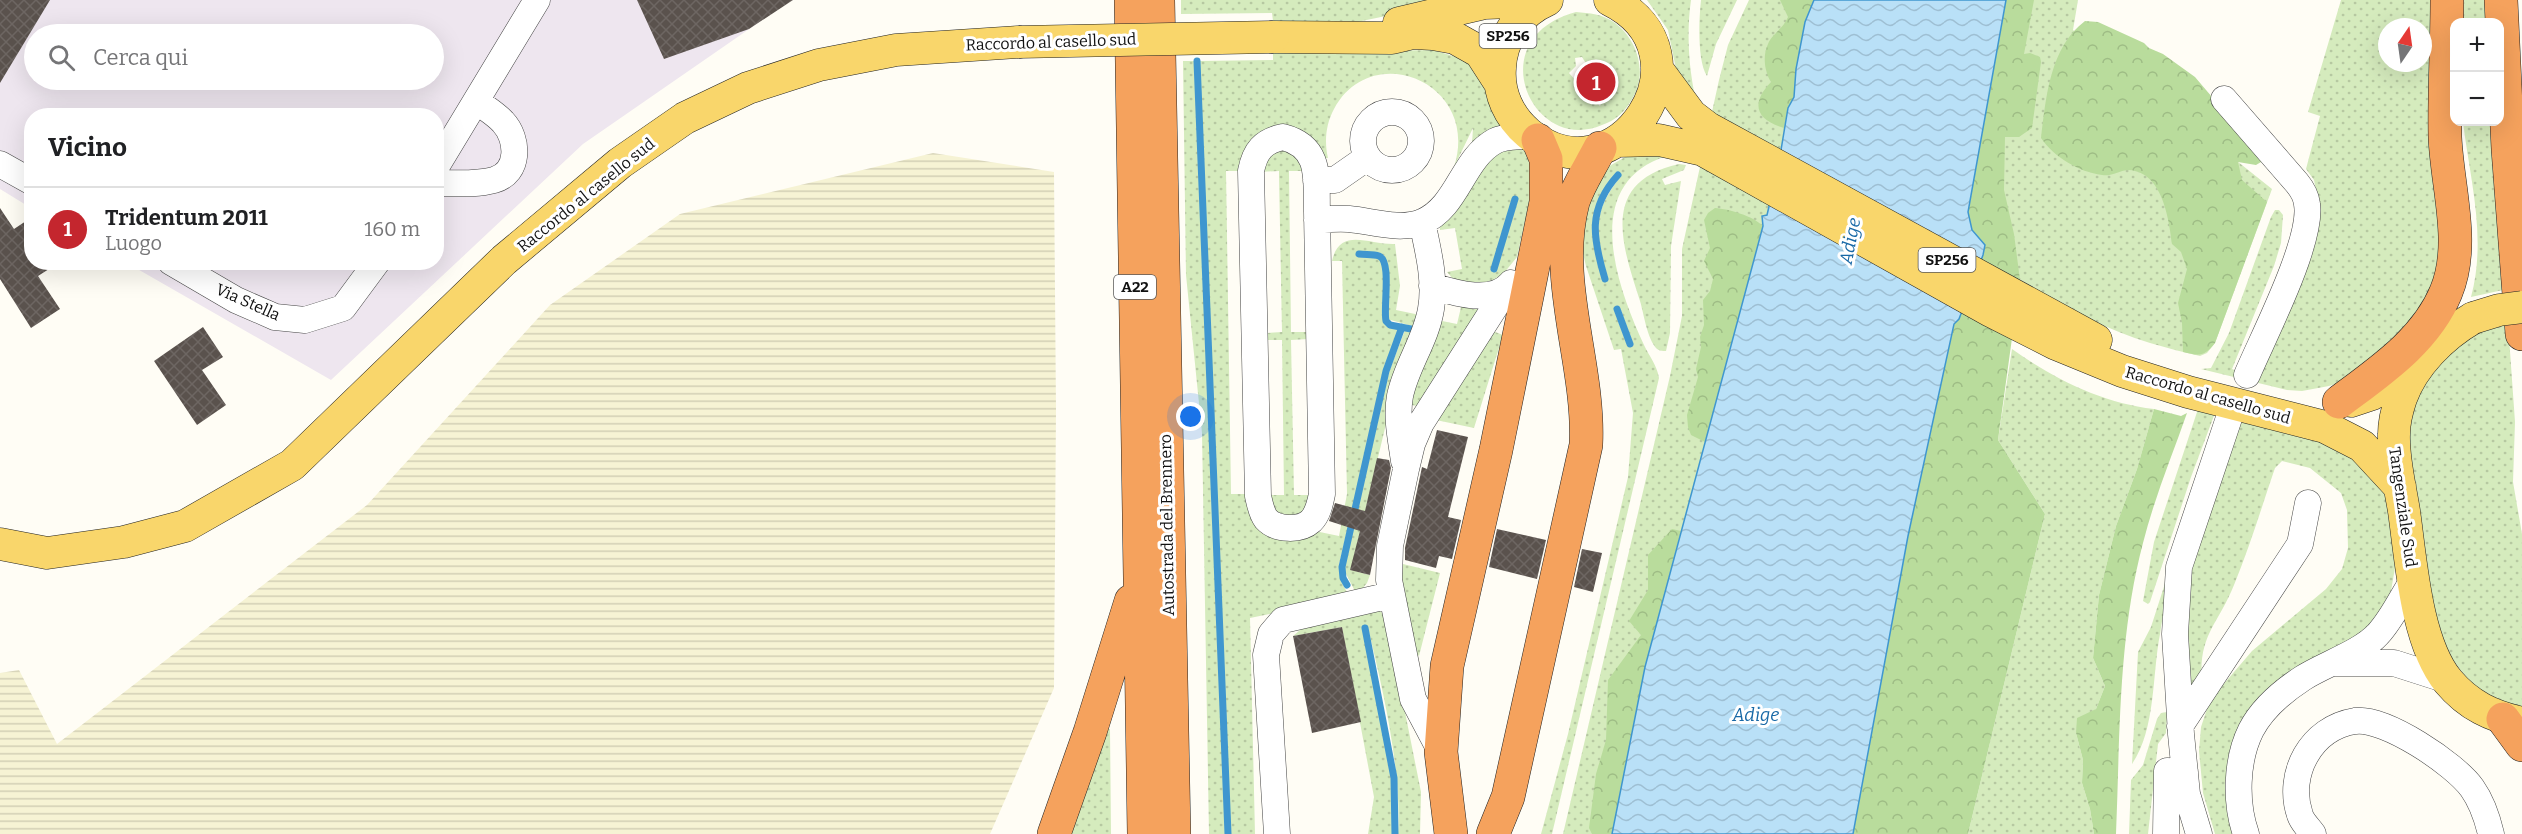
<!DOCTYPE html>
<html lang="it">
<meta charset="utf-8">
<style>
:root{--surface:#fff;--page:#f2f2f2;--text:#202124;--muted:#757577;--line:#e0e0e0;--accent:#c4262e}
body{margin:0;font-family:Bitter,serif;background:var(--page);color:var(--text)}
.controls{position:absolute;right:18px;top:18px;display:grid;overflow:hidden;border-radius:12px;box-shadow:0 6px 24px #0002}
.controls button{width:54px;height:54px;display:grid;place-items:center;padding:0;border:0;border-bottom:2px solid var(--line);background:var(--surface);color:var(--text);font:30px sans-serif}
.compass{position:absolute;left:2378px;top:18px;width:54px;height:54px;border-radius:50%;background:var(--surface);box-shadow:0 6px 24px #0002;rotate:13deg}
.you{position:absolute;left:1191px;top:417px;width:21px;height:21px;margin:-15px;border:4px solid #fff;border-radius:50%;background:#1a73e8;box-shadow:0 0 0 9px #1a73e833}
.badge{display:grid;place-items:center;width:39px;height:39px;border-radius:50%;background:var(--accent);color:#fff;font-size:20px;font-weight:700}
.pin{position:absolute;translate:-50% -50%;border:3px solid #fff;box-shadow:0 2px 6px #0006}
.list{margin:0;padding:0;list-style:none}
h2{display:flex;justify-content:space-between;align-items:center;height:78px;margin:0;padding:0 24px;font-size:26px}
h2 small{font-size:20px;font-weight:400;color:var(--muted)}
.list li{display:grid;grid-template-columns:39px 1fr auto;gap:18px;align-items:center;box-sizing:border-box;height:84px;padding:0 24px;border-top:2px solid var(--line)}
.list b{display:block;font-size:22px;white-space:nowrap}
.list p{margin:0;font-size:20px;white-space:nowrap;color:var(--muted)}
.list em{font-size:20px;font-style:normal;color:var(--muted)}
.icon{flex:none;width:33px;height:33px;fill:none;stroke:currentColor;stroke-width:2;stroke-linecap:round;stroke-linejoin:round}
.map{position:relative;flex:none;width:2522px;height:834px;overflow:hidden}
.search{position:absolute;background:var(--surface);box-shadow:0 6px 24px #0002;left:24px;top:24px;width:420px;height:66px;display:flex;align-items:center;gap:15px;box-sizing:border-box;padding:0 21px;border-radius:33px;color:var(--muted);font-size:22px}
.panel{position:absolute;background:var(--surface);box-shadow:0 6px 24px #0002;left:24px;top:108px;width:420px;height:162px;border-radius:24px}
.map>svg:first-child{display:block}
</style>
<div class="map">
<svg width="2522" height="834" viewBox="0 0 2522 834">
<defs>
<pattern id="farmland-rules" width="6" height="5" patternUnits="userSpaceOnUse" patternTransform="scale(1.5)"><rect width="6" height="5" fill="#f6f3d4"/><path d="M0 2.5h6" fill="none" stroke="#d2cfb5"/></pattern>
<pattern id="grass-dots" width="8" height="8" patternUnits="userSpaceOnUse" patternTransform="scale(1.5)"><rect width="8" height="8" fill="#d5ebbd"/><path d="M2 2h.1M6 6h.1" fill="none" stroke="#b6c8a1" stroke-width="1.8" stroke-linecap="round"/></pattern>
<pattern id="forest-crowns" width="20" height="18" patternUnits="userSpaceOnUse" patternTransform="scale(1.5)"><rect width="20" height="18" fill="#b9dc9c"/><path d="M2 6a3 3 0 1 1 6 0M12 15a3 3 0 1 1 6 0" fill="none" stroke="#9ebc85"/></pattern>
<pattern id="water-waves" width="16" height="10" patternUnits="userSpaceOnUse" patternTransform="scale(1.5)"><rect width="16" height="10" fill="#b9e0f7"/><path d="M0 5q4-4 8 0t8 0" fill="none" stroke="#9ebfd3"/></pattern>
<pattern id="building-cross-hatch" width="8" height="8" patternUnits="userSpaceOnUse" patternTransform="scale(1.5)"><rect width="8" height="8" fill="#5a524d"/><path d="M0 0l8 8M0 8l8-8" fill="none" stroke="#6d6662"/></pattern>
</defs>
<rect width="100%" height="100%" fill="#fffdf5"/>
<path fill="#eee6ef" fill-rule="evenodd" d="M0,0H791L583,144L331,380L127,263L436,262V116H32L31,208L0,189ZM34,34H434V80H34Z"/>
<path fill="url(#farmland-rules)" d="M933,153L1054,172L1056,409L1054,688L990,834H0V673L19,670L57,744L367,505L550,305L680,214Z"/>
<path fill="url(#grass-dots)" fill-rule="evenodd" d="M1181,0H1463L1357,22L1273,21L1272,13L1181,14Z
M1647,0H1691C1686,36 1689,74 1698,109L1676,69L1668,30Z
M1701,0H1737L1716,44L1707,76C1697,61 1699,18 1701,0Z
M1749,0H1814L1788,108L1778,168L1767,216H1762L1763,226L1645,667L1612,834H1563L1670,376L1682,316V249L1719,80L1728,45Z
M2006,0H2078L2073,30L2272,189L2215,343L2207,353L2200,356C2183,352 2167,348 2150,343C2091,325 2034,290 1983,255Z
M2341,0H2432L2444,251L2420,317L2348,380L2329,386L2302,391L2287,390L2201,369L2211,368L2229,333L2271,217L2275,210H2279L2283,215L2281,243L2274,266L2232,369L2254,378L2317,195L2314,180L2306,169L2320,116L2308,112ZM2387,27H2423V63H2387Z
M2460,0H2488L2489,22H2459Z
M1576,12C1589,13 1603,14 1615,23C1638,40 1648,74 1632,99C1625,112 1616,120 1602,125C1532,155 1479,38 1576,12ZM1582,57L1587,65H1593L1596,74L1603,76L1600,82L1610,79L1600,106L1585,90L1590,82L1585,80V77L1577,82L1569,73L1576,66L1575,58Z
M1433,50L1466,60L1477,72L1507,130L1472,144L1473,128L1454,167C1481,83 1372,38 1334,109C1326,124 1324,141 1328,158H1322L1304,134L1243,171H1226L1231,494H1247L1252,510L1310,530L1339,536L1347,494L1342,261H1332C1340,226 1369,245 1395,244L1400,286L1396,310L1420,315L1392,399L1351,570L1370,575L1367,583L1357,595L1344,570L1389,372L1405,330L1410,332L1412,326L1387,319L1388,283L1384,255L1360,252V257L1377,258L1382,261L1384,284L1383,320L1388,326L1400,328L1385,367L1339,565L1342,583L1350,598L1250,618L1255,834H1230L1199,61L1273,60V53Z
M1183,61H1194L1211,403L1225,834H1209L1202,433L1186,275Z
M2463,122H2492L2503,290L2471,297C2487,238 2470,180 2463,122Z
M1289,146L1307,171H1289L1291,332H1308L1309,339L1291,340L1294,495H1315L1313,502L1297,518L1274,514L1265,495H1284L1282,340H1266V333L1282,332L1279,175V171L1259,172L1263,157Z
M1511,148L1520,149L1528,153L1535,176L1517,257L1504,273L1493,280L1470,286L1454,280L1447,272L1462,269L1455,228L1440,230V223L1489,155Z
M1632,153L1667,156C1580,183 1616,285 1644,345C1649,356 1657,365 1659,378L1552,834H1541L1568,734L1628,477L1633,413L1621,349L1614,350L1586,266L1582,249L1579,220L1606,168ZM1617,174L1620,177C1591,214 1595,236 1608,278L1604,280C1590,244 1586,204 1617,174ZM1620,308L1633,343L1627,345L1614,310Z
M1679,164L1686,165L1684,170L1662,179L1665,185L1681,181L1671,246L1670,333L1666,351C1663,351 1660,351 1657,349C1647,339 1644,314 1640,301C1622,245 1599,182 1679,164Z
M1485,302L1418,406L1411,405L1410,392L1436,328L1442,321L1457,324L1462,303Z
M2508,323L2515,422L2513,482L2522,534V709C2475,698 2447,662 2434,617C2427,594 2426,568 2423,544C2418,510 2412,477 2409,443L2412,415L2419,391L2442,358L2477,332Z
M1490,330L1503,335L1474,428L1436,420Z
M2012,349C2054,379 2102,403 2154,409L2137,469L2116,526L2099,595L2093,658L2105,686L2096,709L2076,733L2083,760L2082,783L2090,809L2094,834H1968L2045,514L1998,440Z
M2200,403L2340,442L2383,487L2390,508L2395,568L2391,591L2381,613L2362,632L2343,648L2280,679L2258,699L2230,755L2225,783L2227,813L2235,834H2215L2203,793L2199,751L2201,727L2207,709L2216,693L2252,651L2326,589L2342,569L2348,548L2347,510L2341,493L2310,468L2282,461L2275,468C2262,506 2250,546 2234,585C2218,625 2198,635 2202,682L2191,697L2186,633L2189,570L2238,422L2215,413L2191,477L2150,602L2148,604L2143,601L2154,542Z
M1403,564L1440,573L1419,656L1415,653L1401,582Z
M2169,571C2168,593 2163,613 2160,634C2152,675 2156,729 2132,764L2138,652L2151,627Z
M1379,610L1386,617L1421,792L1420,834H1398C1402,771 1383,690 1368,628L1364,629L1391,774L1394,797L1393,834H1368L1374,797L1342,627L1293,636L1306,625Z
M2167,712L2166,733L2158,744L2148,834H2129L2131,780L2143,765L2157,719L2161,713Z
M1103,728L1110,729L1111,834H1064Z"/>
<path fill="url(#forest-crowns)" d="M1780,0H1814L1805,22L1796,69L1794,97L1788,108L1784,128C1756,120 1750,104 1771,82C1765,72 1762,57 1768,44C1772,34 1783,29 1788,17Z
M2006,0H2034L2024,54L2030,53L2040,57L2041,62L2032,128L2019,137H2005L2004,190L2014,234L2020,280L1998,440L2045,514L1968,834H1853L1908,536L1954,324L1959,319L1983,255L1985,245L1972,230L1968,213Z
M2085,21L2098,22L2144,43L2149,48L2163,54L2195,77L2263,157L2261,162L2256,165L2238,162L2242,180L2267,202L2215,343C2204,357 2199,356 2183,352L2182,323L2178,303L2187,269L2181,252L2172,244C2169,218 2162,172 2129,170C2120,170 2111,177 2102,175C2079,172 2054,157 2041,138C2046,97 2050,47 2085,21Z
M1715,208C1729,209 1753,216 1763,226L1705,442L1691,435L1688,427L1687,415L1698,377L1696,369L1701,347L1700,337L1704,325L1703,300L1710,291L1713,279L1704,261L1710,248L1704,220L1708,213Z
M2154,409L2181,416L2187,413C2172,456 2154,499 2143,543C2118,637 2120,738 2116,834H2094L2090,809L2082,783L2083,760L2076,733L2077,718L2096,709L2105,686L2093,658L2099,595L2116,526L2137,469Z
M1672,529L1681,531L1645,667L1612,834H1592L1589,828L1596,774L1606,740L1608,680L1641,635L1629,621L1648,590V555Z"/>
<path fill="url(#water-waves)" stroke="#3f96cf" stroke-width="1.5" d="M1814,0H2006L1968,212L1972,230L1985,245L1983,255L1959,319L1954,324L1908,536L1853,834H1612L1645,667L1763,226L1762,216L1767,215L1778,168L1788,108L1794,97L1796,69L1805,22Z"/>
<g fill="none" stroke-linecap="round" stroke-linejoin="round">
<path stroke="#3f96cf" stroke-width="7" d="M1197,61L1228,834
M1359,254C1365,255 1373,254 1379,256C1392,261 1383,308 1386,321L1390,325L1411,329
M1494,269L1515,199
M1605,279C1593,239 1587,209 1618,175
M1617,309L1630,344
M1347,585L1343,578L1342,567L1386,371L1402,327
M1365,628L1394,778L1395,834"/>
</g>
<path fill="url(#building-cross-hatch)" d="M0,0H50L0,83Z
M637,0H793L749,29L664,59Z
M0,208L14,229L32,217V262H60L38,276L60,309L31,328L0,279Z
M203,327L223,357L202,370L226,405L197,425L154,361Z
M1437,430L1468,437L1448,517L1461,520L1452,559L1439,556L1436,568L1405,560V548L1422,467L1427,469Z
M1377,458L1389,460L1391,468L1370,575L1350,570L1360,531L1329,521L1335,503L1365,511Z
M1497,529L1546,540L1537,579L1489,567Z
M1582,549L1602,553L1593,592L1574,587Z
M1342,627L1361,722L1312,733L1293,636Z"/>
<g fill="none" stroke-linecap="round" stroke-linejoin="round">
<g stroke="#444" stroke-width="27">
<path id="minor" d="M2224,99L2297,183C2302,189 2306,195 2307,204C2313,241 2263,337 2247,375
M1363 141a29 29 0 1 1 58 0a29 29 0 1 1-58 0Z
M1283,137C1322,147 1316,179 1317,212L1322,494C1320,504 1318,514 1311,521C1300,531 1276,530 1266,519C1261,512 1260,504 1258,496L1251,171C1255,151 1263,141 1283,137Z
M0,164L32,182
M436,167L537,0
M1316,180H1335L1368,157
M436,183C455,183 476,185 494,180C520,173 519,139 503,122C496,114 485,108 477,101
M1317,220C1328,219 1339,218 1349,219C1372,221 1399,231 1422,222C1458,207 1462,159 1495,141C1504,136 1521,137 1531,135
M171,262L236,300L275,317L305,320L343,308L377,262
M1432,286C1455,293 1493,305 1511,283
M1404,461C1401,440 1396,417 1400,396C1406,366 1426,340 1431,309C1436,281 1428,250 1422,222
M2335,663H2394L2447,680
M2180,726L2300,544L2308,503
M1441,752L1413,699L1389,580L1390,546L1406,469L1412,444L1421,423L1507,288
M1277,834L1266,655L1271,634L1283,620L1391,595
M2166,834L2167,771L2185,772
M2199,834L2187,794L2181,734L2175,634L2179,567L2229,418
M2246,834C2235,803 2236,760 2251,730C2262,709 2283,691 2303,678C2323,665 2362,652 2378,634C2392,619 2402,597 2413,580
M2313,834C2309,828 2302,822 2300,815C2286,774 2311,728 2355,721C2385,717 2455,764 2472,788C2482,802 2487,817 2491,834"/>
</g>
<g stroke="#222" stroke-width="33">
<path id="major" d="M1547,0C1519,12 1501,39 1500,68C1498,93 1509,117 1528,133C1616,207 1719,54 1610,0
M1399,23L1485,3L1543,1
M1273,37L1392,38L1413,33L1433,34L1455,38L1480,52L1500,83
M1657,69L1691,115L1708,128L2096,340
M1617,141L1659,140L1703,150L1991,311L2056,344L2122,371L2188,392L2325,427L2362,446L2400,487
M2473,318C2442,336 2413,365 2401,398C2397,410 2394,422 2394,434C2393,459 2400,486 2404,511C2411,560 2416,642 2448,681C2469,706 2492,716 2522,723
M2351,401L2372,394L2414,371
M0,544L47,553L124,542L185,526L292,465L504,260L620,163L685,118L748,88L819,65L896,50L1019,42"/>
</g>
<g stroke="#222" stroke-width="34">
<path id="highway" d="M1131,0L1144,834
M1158,0L1174,834
M2501,0L2508,149L2522,334
M2339,402C2379,372 2426,341 2446,292C2466,244 2447,187 2445,137C2444,92 2447,46 2447,0
M2503,719L2522,745
M1054,834L1090,732L1131,601
M1451,834L1441,752L1447,666L1496,450L1546,202V159L1538,140
M1493,834L1508,797L1586,445C1590,365 1552,282 1573,202C1579,183 1591,166 1600,148"/>
</g>
<use href="#minor" stroke="#fff" stroke-width="26"/>
<use href="#major" stroke="#f9d66b" stroke-width="32"/>
<use href="#highway" stroke="#f5a25d" stroke-width="33"/>
<g stroke="#222" stroke-width="33" stroke-linecap="butt">
<path id="major-bridge" d="M1019,42L1273,37
M2473,318L2499,310L2522,307"/>
</g>
<use href="#major-bridge" stroke="#f9d66b" stroke-width="32"/>
</g>
<g text-anchor="middle" dominant-baseline="central" stroke-width="6" stroke-linejoin="round" paint-order="stroke">
<g fill="#fff" stroke="#585858" stroke-width="1.5">
<rect x="1479.5" y="24" width="57" height="24" rx="4.5"/>
<rect x="1918.5" y="248" width="57" height="24" rx="4.5"/>
<rect x="1114" y="275" width="42" height="24" rx="4.5"/>
</g>
<g font-size="15" font-weight="bold" fill="#111">
<text x="1508" y="36">SP256</text>
<text x="1947" y="260">SP256</text>
<text x="1135" y="287">A22</text>
</g>
<g font-size="16" fill="#111" stroke="#fff">
<text transform="translate(1051 42) rotate(-2)">Raccordo al casello sud</text>
<text transform="translate(586 195) rotate(-39)">Raccordo al casello sud</text>
<text transform="translate(248 302) rotate(24)">Via Stella</text>
<text transform="translate(2208 395) rotate(16)">Raccordo al casello sud</text>
<text transform="translate(2403 507) rotate(82)">Tangenziale Sud</text>
<text transform="translate(1167 525) rotate(-91)">Autostrada del Brennero</text>
</g>
<g font-size="18" font-style="italic" fill="#1768a6" stroke="#fff">
<text transform="translate(1850 241) rotate(-79)">Adige</text>
<text x="1756" y="715">Adige</text>
</g>
</g>
</svg>
<div class="controls">
<button>+</button>
<button>−</button>
</div>
<svg class="compass" viewBox="-18 -18 36 36"><path d="M0-13l5 13h-10z" fill="#e53935"/><path d="M0 13l5-13h-10z" fill="#757577"/></svg>
<div class="you"></div>
<div class="pin badge" style="left:1596px;top:82px">1</div>
<div class="search"><svg class="icon" aria-label="search" viewBox="0 0 24 24"><circle cx="10" cy="10" r="6"/><path d="M15 15l6 6"/></svg>Cerca qui</div>
<section class="panel">
<h2>Vicino<small></small></h2>
<ul class="list">
<li><span class="badge">1</span><div><b>Tridentum 2011</b><p>Luogo</p></div><em>160 m</em></li>
</ul>
</section>
</div>
